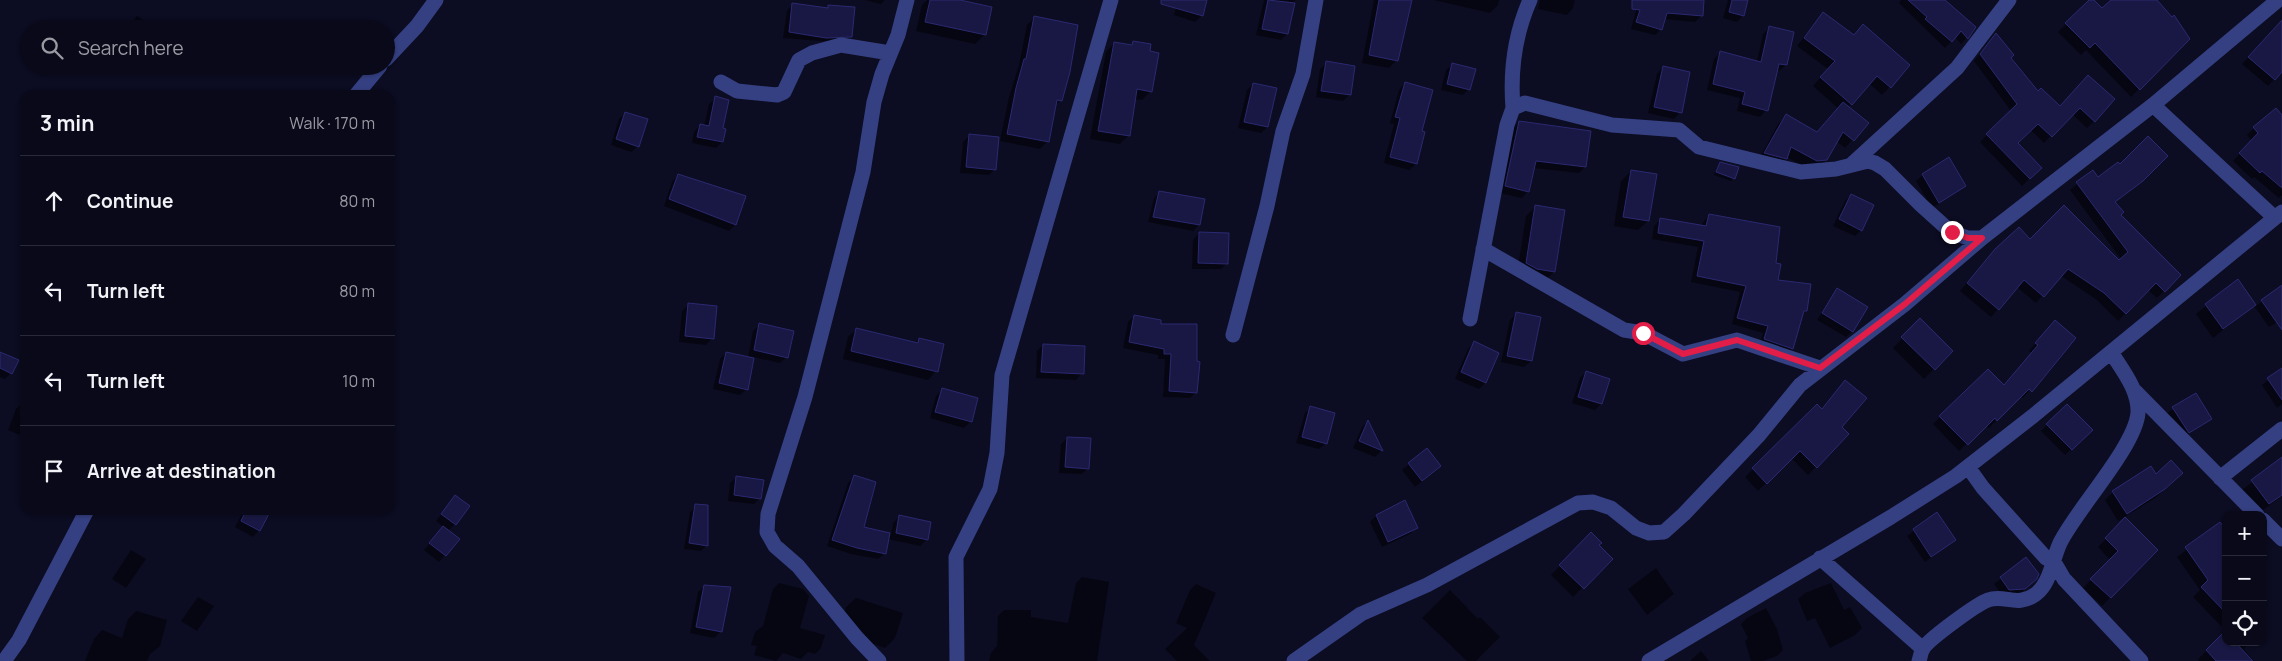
<!DOCTYPE html>
<meta charset="utf-8">
<style>
:root{--surface:#09091a;--page:#171727;--text:#f1f3f6;--muted:#999aa2;--line:#292a39}
body{margin:0;font-family:Manrope,sans-serif;background:var(--page);color:var(--text)}
.controls{position:absolute;right:15px;bottom:15px;display:grid;overflow:hidden;border-radius:10px;box-shadow:0 1px 4px #0004}
.controls button{width:45px;height:45px;display:grid;place-items:center;padding:0;border:0;border-bottom:1px solid var(--line);background:var(--surface);color:var(--text);font:25px sans-serif}
.stop{position:absolute;width:15px;height:15px;margin:-11px;border:4px solid #e11d48;border-radius:50%;background:#fff}
.stop.end{background:#e11d48;border-color:#fff;box-shadow:0 1px 5px #0008}
.list{margin:0;padding:0;list-style:none}
h2{display:flex;justify-content:space-between;align-items:center;height:65px;margin:0;padding:0 20px;font-size:21px}
h2 small{font-size:16px;font-weight:400;color:var(--muted)}
.list li{display:grid;grid-template-columns:32px 1fr auto;gap:15px;align-items:center;box-sizing:border-box;height:90px;padding:0 20px;border-top:1px solid var(--line)}
.list b{display:block;font-size:19px;white-space:nowrap}
.list em{font-size:16px;font-style:normal;color:var(--muted)}
.icon{flex:none;width:28px;height:28px;fill:none;stroke:currentColor;stroke-width:2;stroke-linecap:round;stroke-linejoin:round}
.map{position:relative;flex:none;width:2282px;height:661px;overflow:hidden}
.search{position:absolute;background:var(--surface);box-shadow:0 1px 4px #0004;left:20px;top:20px;width:375px;height:55px;display:flex;align-items:center;gap:12px;box-sizing:border-box;padding:0 18px;border-radius:28px;color:var(--muted);font-size:19px}
.panel{position:absolute;background:var(--surface);box-shadow:0 1px 4px #0004;left:20px;top:90px;width:375px;height:425px;border-radius:15px}
.map>svg:first-child{display:block}
</style>
<div class="map">
<svg width="2282" height="661" viewBox="0 0 2282 661">
<rect width="100%" height="100%" fill="#0c0c22"/>
<path fill="#0007" d="M865,0H885L881,4Z
M927,0H954L985,34L975,44L916,31L922,5Z
M1178,0H1206L1202,15L1195,22L1174,15Z
M1264,0H1295L1287,34L1281,40L1256,35Z
M1374,0H1411L1397,60L1389,68L1362,63Z
M1434,0H1499L1498,5L1490,13Z
M1540,0H1575L1573,8L1567,15L1538,9Z
M1639,0H1703L1702,15L1695,22L1664,19L1661,29L1655,35L1631,29Z
M1728,0H1747L1743,15L1737,22L1723,18Z
M1901,0H1943L1975,28L1961,44L1955,37L1945,48L1899,3Z
M2091,0L2102,10L2113,0H2155L2189,39L2131,97L2086,50L2081,55L2058,32Z
M793,4L826,9L829,6L851,37L845,43L783,38L787,11Z
M1824,13L1890,87L1882,95L1869,83L1848,107L1867,123L1845,148L1836,141L1826,160L1817,168L1808,169L1787,157L1778,166L1758,161L1778,124L1786,116L1817,133L1838,108L1813,86L1828,69L1797,46Z
M137,16L157,29H127Z
M1035,17L1061,100L1054,106L1048,141L1040,149L1000,141L1009,97L1019,65L1027,25Z
M2282,21V70L2268,86L2242,64Z
M1769,28L1786,65L1779,71L1776,70L1766,110L1760,117L1737,111L1740,98L1707,90L1714,59L1721,52L1757,62L1763,34Z
M1995,35L2010,58L2038,93L2060,107L2081,84L2094,121L2087,128L2072,114L2044,143L2031,130L2017,144L2040,168L2022,186L1980,142L2011,111L1974,61Z
M1133,42L1150,92L1142,100L1134,99L1129,135L1120,144L1090,139L1106,52L1114,43L1129,46Z
M1327,63L1349,95L1343,101L1316,97L1320,69Z
M1453,64L1469,89L1463,95L1441,90L1446,70Z
M1663,67L1680,112L1674,119L1648,113L1657,74Z
M1405,83L1420,132L1424,133L1416,164L1409,170L1384,163L1394,124L1390,123L1399,90Z
M1253,84L1267,127L1261,133L1238,128L1247,90Z
M716,98L722,142L716,148L692,143L694,132L700,125L704,126L709,104Z
M626,113L638,146L631,152L611,145L619,119Z
M2282,117V195L2279,198L2254,177L2252,179L2233,161L2252,141L2247,135L2254,128Z
M1519,122L1585,167L1579,173L1533,168L1528,191L1522,198L1499,193L1513,128Z
M969,136L995,169L989,175L960,173L963,142Z
M390,150L396,155L390,161Z
M2166,156L2134,188L2114,203L2119,215L2179,275L2157,298L2148,290L2118,321L2097,300L2060,275L2036,303L2017,287L1991,317L1960,291L1988,258L2030,241L2119,261L2121,259L2070,190L2093,171L2098,179L2120,166Z
M1720,163L1734,178L1731,181L1714,175Z
M1631,171L1648,221L1638,230L1614,226L1621,181Z
M678,175L735,225L729,231L664,206L672,182Z
M1923,175L1965,186L1932,208L1916,181Z
M1160,192L1204,200L1199,225L1193,231L1148,222L1154,198Z
M1851,195L1861,230L1855,236L1833,226L1845,201Z
M1536,206L1554,272L1544,281L1517,273L1526,216Z
M1710,215L1774,264L1777,281L1806,311L1802,315L1792,348L1785,355L1759,346L1763,333L1732,324L1740,292L1691,282L1698,247L1652,239L1654,226L1660,220L1702,227L1703,222Z
M1199,233L1227,263L1221,269H1192L1193,240Z
M2237,281L2256,306L2282,286V319L2269,327L2254,306L2213,338L2196,314Z
M1837,290L1852,331L1846,337L1817,320Z
M689,304L712,338L706,345L679,342L682,311Z
M1516,314L1531,361L1524,367L1501,362L1510,320Z
M1134,316L1159,325L1196,392L1190,398L1163,397L1165,359H1158V355L1123,348L1128,322Z
M1920,320L1952,351L1924,379L1893,348Z
M2055,321L2074,338L2023,398L2020,396L1989,428L1986,425L1959,451L1933,424L1988,371L2003,387L2032,353L2029,351Z
M760,325L787,357L780,363L753,357L747,389L740,395L713,389L720,359L726,353L748,358L753,331Z
M857,329L915,343L919,339L936,371L928,380L843,359L848,337Z
M1474,343L1485,383L1479,389L1455,379L1468,349Z
M1043,345L1082,373L1076,380L1036,378L1037,351Z
M0,353L11,373L5,379L0,377Z
M2282,369V404L2277,408L2262,385Z
M1586,372L1608,379L1601,404L1595,410L1572,403L1580,378Z
M943,389L970,422L964,428L930,418L936,396Z
M1837,390L1840,427L1848,434L1808,475L1791,458L1758,491L1745,477L1817,405L1821,410Z
M2196,394L2210,419L2183,438L2166,414Z
M25,400V437L8,430L16,409Z
M2067,405L2091,430L2065,455L2041,431Z
M1311,407L1326,443L1319,449L1296,443L1305,413Z
M1367,422L1381,451L1375,457L1353,448L1362,427Z
M1067,438L1088,468L1082,474L1059,473L1061,444Z
M1426,450L1433,472L1415,487L1402,470Z
M2282,459V496L2259,513L2242,490Z
M855,476L866,508L869,509L863,528L891,534L893,523L900,516L927,539L920,546L888,539L885,553L878,559L851,554L827,546L848,483Z
M2156,476L2173,481L2155,498L2118,521L2105,500L2113,492Z
M737,477L760,498L754,504L728,501L730,483Z
M455,497V524L448,531L458,539L439,562L424,550L444,527L436,521Z
M1405,502L1416,527L1410,534L1382,547L1370,522L1376,516Z
M696,506L706,546L701,551L684,549L690,512Z
M40,510H49L46,513Z
M244,510H270L259,530L253,537L235,527Z
M1937,514L1955,540L1925,562L1907,536Z
M2125,519L2156,550L2102,606L2083,588L2110,560L2098,547Z
M2220,524L2226,532V631L2193,597L2200,590L2177,557Z
M1591,534L1598,546L1611,559L1573,597L1551,575Z
M131,550L146,559L126,588L112,579Z
M2026,559L2037,574L2022,593L2003,596L1994,584Z
M1656,568L1674,594L1647,615L1628,589Z
M1082,577L1109,582L1097,661H989L991,653L997,646L998,616L1004,610H1031V617L1068,623L1076,583Z
M779,583L803,589L809,596L800,628L825,635L821,648L815,654L808,652L801,659L783,653L776,661L754,655L757,646L751,645L755,632L763,626L773,589Z
M1831,583L1844,610L1850,607L1862,628L1855,635L1830,648L1815,618L1807,621L1798,599L1805,593Z
M1196,584L1216,593L1194,645L1210,661H1177L1165,649L1187,628L1176,623L1190,590Z
M705,586L721,631L714,638L690,633L698,592Z
M1450,590L1478,619L1480,617L1500,637L1476,661H1467L1422,618Z
M198,597L214,606L197,631L181,621Z
M856,598L903,613L895,638L885,648L851,636L841,625L846,607Z
M1766,608L1777,629L1783,650L1777,656L1763,661H1751L1745,641L1748,638L1741,624L1747,618Z
M136,611L167,620L160,646L150,654L147,661H85L94,639L102,630L122,638L128,619Z
M2226,632V642H2250L2244,649L2254,661H2199L2198,659Z
M1701,651L1709,661H1690Z"/>
<path fill="#191844" stroke="#2b2971" d="M930,0H960L992,7L986,35L925,22Z
M1161,0H1207L1203,16L1161,4Z
M1268,0L1295,3L1288,34L1262,29Z
M1379,0H1412L1398,61L1369,55Z
M1632,0H1704L1703,16L1667,13L1662,30L1636,22L1640,10L1632,9Z
M1732,0H1748L1744,16L1729,12Z
M1908,0H1945L1976,27L1968,39L1961,31L1952,42L1925,19L1927,17Z
M2089,0H2094L2102,8L2111,0H2157L2172,17L2174,15L2190,39L2140,90L2095,43L2090,48L2065,23Z
M792,3L828,8V5L855,7L852,37L826,38L789,32Z
M1823,12L1854,35L1863,24L1910,65L1891,88L1877,76L1852,105L1820,77L1835,61L1804,38Z
M1034,16L1078,25L1070,72L1062,101L1057,100L1049,142L1007,134L1016,88L1024,59H1026Z
M2282,20V72L2275,80L2248,57Z
M1769,26L1794,32L1787,65L1779,64L1768,111L1742,104L1745,92L1713,84L1720,51L1761,62Z
M1996,33L2014,55L2011,58L2038,91L2041,88L2060,106L2088,75L2115,99L2095,122L2080,108L2052,137L2038,124L2018,143L2042,168L2030,179L1986,134L2017,104L1980,54Z
M1133,41L1151,44L1150,51L1159,53L1152,92L1137,89L1130,136L1098,131L1114,42L1132,45Z
M1326,61L1355,66L1351,95L1321,91Z
M1452,63L1476,69L1470,90L1447,84Z
M1663,66L1690,72L1682,113L1654,107Z
M1405,82L1433,90L1422,131L1425,132L1417,164L1390,157L1400,118L1395,117Z
M1253,83L1277,88L1268,127L1244,122Z
M715,96L729,100L723,128L726,129L723,142L697,137L700,124L709,126Z
M1843,102L1869,123L1854,141L1843,132L1827,160L1817,161L1791,147L1787,159L1764,153L1786,114L1817,132Z
M2276,108L2282,115V188L2262,171L2260,173L2239,153L2258,133L2253,127Z
M625,112L648,119L639,147L616,139Z
M1519,121L1591,131L1586,167L1536,161L1529,192L1505,186Z
M969,134L999,137L996,170L966,167Z
M2148,136L2168,156L2143,181L2115,202L2124,212L2121,215L2181,275L2165,292L2156,283L2126,314L2104,293L2068,269L2044,297L2024,280L1999,310L1967,283L1995,249L2019,227L2030,239L2064,205L2119,260L2128,252L2076,182L2093,170L2098,177L2118,162L2120,164Z
M1949,157L1966,186L1939,203L1922,174Z
M1720,162L1739,167L1735,179L1716,172Z
M1631,170L1657,174L1649,221L1623,217Z
M678,174L746,196L736,225L669,199Z
M1159,191L1205,199L1200,225L1153,217Z
M1851,194L1874,205L1862,231L1839,219Z
M1535,205L1565,210L1555,272L1537,269L1526,263Z
M1709,214L1780,227L1776,263L1781,264L1778,280L1811,284L1807,311H1804L1793,349L1764,339L1768,326L1737,318L1746,286L1697,276L1704,241L1658,233L1660,218L1706,226Z
M1199,232L1229,233L1228,264L1198,263Z
M2238,279L2256,305L2223,329L2205,304Z
M2282,285V330L2261,300Z
M1837,288L1868,307L1853,332L1822,313Z
M688,303L717,306L714,339L685,336Z
M1516,312L1541,317L1532,361L1507,356Z
M1134,315L1161,320V324H1197V361L1200,362L1197,393L1169,391L1171,354H1164V349L1129,342Z
M1920,318L1953,351L1935,370L1901,337Z
M2055,320L2076,338L2032,392L2029,389L1997,421L1995,418L1968,445L1939,416L1988,369L2004,385L2038,345L2035,343Z
M759,323L794,331L788,358L754,350Z
M856,328L918,343L919,338L944,344L938,372L851,351Z
M1474,341L1499,353L1486,383L1461,372Z
M1043,344L1085,346L1084,374L1041,372Z
M0,352L19,360L12,374L0,368Z
M726,352L754,358L748,390L719,383Z
M2282,368V400L2267,378Z
M1586,371L1610,379L1602,404L1578,397Z
M1845,380L1867,398L1842,427L1849,434L1817,468L1800,451L1767,484L1752,468L1817,404L1822,409Z
M942,388L978,398L972,422L935,412Z
M2196,393L2212,419L2189,433L2172,407Z
M2067,404L2093,430L2072,450L2046,424Z
M1310,406L1335,413L1327,444L1302,437Z
M1368,420L1383,451L1359,441Z
M1067,437L1091,438L1089,469L1065,467Z
M1427,448L1441,466L1422,481L1408,463Z
M2282,457V495L2269,504L2251,480Z
M2171,460L2183,473L2165,489L2127,514L2112,491L2151,466L2156,474Z
M854,475L876,482L864,527L890,533L886,554L857,548L832,540Z
M736,476L764,480L761,499L734,495Z
M455,495L470,506L456,525L441,514Z
M1405,500L1418,528L1388,542L1376,515Z
M695,504L708,505V546L689,543Z
M246,510H271L260,531L241,521Z
M1937,512L1956,540L1931,557L1913,529Z
M899,515L931,522L928,540L896,533Z
M2125,517L2158,550L2111,598L2090,579L2118,551L2105,538Z
M2220,522L2226,530V613L2201,587L2208,580L2185,547Z
M443,526L460,539L446,556L429,543Z
M1591,532L1602,543L1599,545L1613,559L1584,589L1559,565Z
M2026,557L2039,574L2037,579L2025,589L2009,590L2000,577Z
M704,585L731,587L722,632L696,627Z
M2226,630V642H2235L2253,661H2216L2206,650Z"/>
<g fill="none" stroke-linecap="round" stroke-linejoin="round">
<path stroke="#354083" stroke-width="15" d="M386,59L417,26L436,0
M721,82L737,91L777,95L784,92L799,60L812,53L841,45L890,53
M356,95L380,66
M2153,105L2275,218
M1513,108C1510,71 1515,34 1530,0
M1852,164L1957,68L2009,0
M1483,249L1624,330L1643,333L1683,354L1737,340L1820,368
M1470,319L1507,125L1513,108L1525,103L1612,125L1679,130L1699,147L1801,172L1836,169L1868,161L1875,163L1885,169L1921,205L1951,232L1968,238H1982
M1233,335L1267,206L1283,131L1303,74L1316,0
M2135,391L2257,515
M1968,467L1983,488L2046,558L2054,562L2064,579L2141,661
M2220,478L2282,429
M2263,520L2282,539
M1820,558L1923,649
M4,661L19,640L87,510
M879,661L857,638L798,566L775,546L767,532L768,514L805,397L863,172L874,102L882,74L898,35L907,0
M957,661L956,557L990,489L997,453L1002,375L1111,0
M1294,661L1361,614L1427,585L1578,503L1593,502L1611,508L1636,528L1649,533L1664,532L1684,514L1759,435L1800,385L1905,304L1982,238L2153,105L2278,0
M1649,661L1891,517L1956,476L2033,416L2282,212
M1919,661C1920,658 1921,653 1922,650C1927,640 1977,604 1988,600C2005,594 2017,608 2036,594C2051,582 2052,560 2060,543C2076,510 2135,447 2138,413C2139,390 2122,370 2111,352"/>
</g>
<g fill="none" stroke-linecap="round" stroke-linejoin="round">
<path stroke="#e11d48" stroke-width="6" d="M1643,333L1683,354L1737,340L1820,368L1905,304L1982,238H1968L1952,232"/>
</g>
</svg>
<div class="controls">
<button>+</button>
<button>−</button>
<button><svg class="icon" aria-label="locate" viewBox="0 0 24 24"><circle cx="12" cy="12" r="6"/><path d="M12 2v4M12 18v4M2 12h4M18 12h4"/></svg></button>
</div>
<div class="stop" style="left:1643px;top:333px"></div>
<div class="stop end" style="left:1952px;top:232px"></div>
<div class="search"><svg class="icon" aria-label="search" viewBox="0 0 24 24"><circle cx="10" cy="10" r="6"/><path d="M15 15l6 6"/></svg>Search here</div>
<section class="panel">
<h2>3 min<small>Walk · 170 m</small></h2>
<ul class="list">
<li><svg class="icon" aria-label="ahead" viewBox="0 0 24 24"><path d="M12 20V5M6 11l6-6 6 6"/></svg><div><b>Continue</b></div><em>80 m</em></li>
<li><svg class="icon" aria-label="left" viewBox="0 0 24 24"><path d="M17 20v-9H6M10 6l-5 5 5 5"/></svg><div><b>Turn left</b></div><em>80 m</em></li>
<li><svg class="icon" aria-label="left" viewBox="0 0 24 24"><path d="M17 20v-9H6M10 6l-5 5 5 5"/></svg><div><b>Turn left</b></div><em>10 m</em></li>
<li><svg class="icon" aria-label="arrive" viewBox="0 0 24 24"><path d="M6 21V4h12l-3 4 3 4H6"/></svg><div><b>Arrive at destination</b></div></li>
</ul>
</section>
</div>
